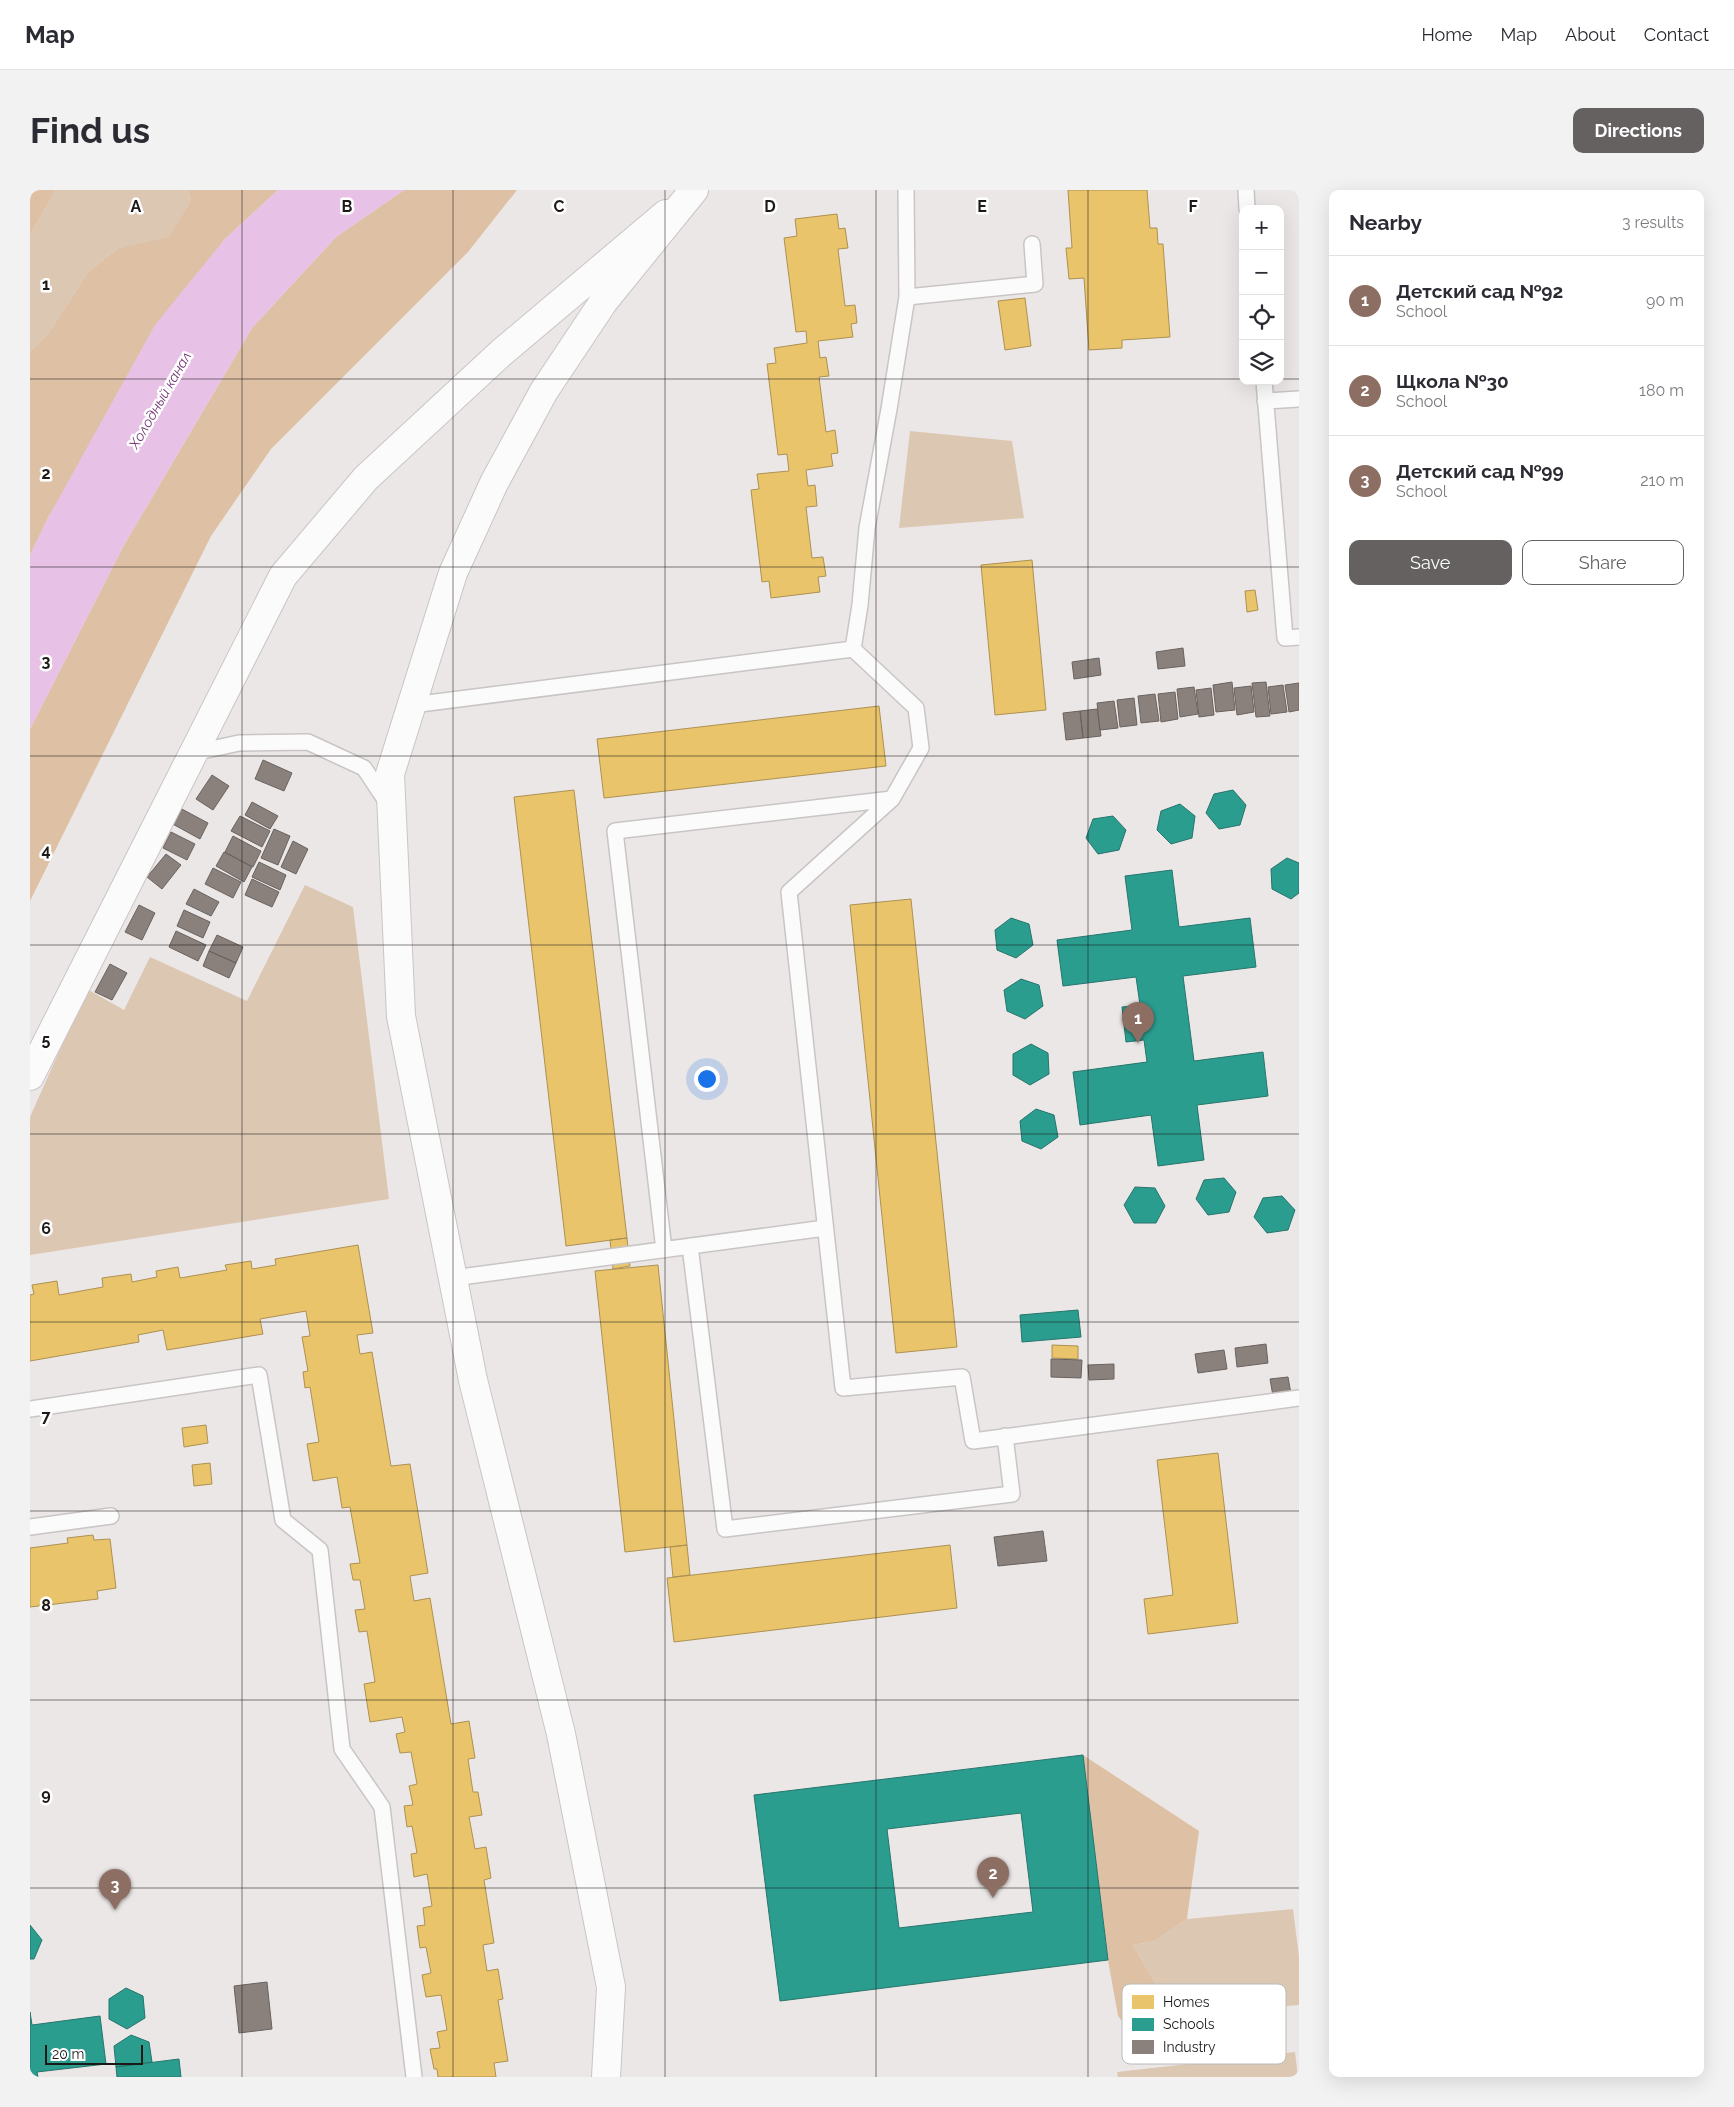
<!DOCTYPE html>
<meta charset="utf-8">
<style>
:root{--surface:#fff;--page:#f2f2f3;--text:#2b2b33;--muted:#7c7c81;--line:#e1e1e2;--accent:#656161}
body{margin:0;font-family:Raleway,sans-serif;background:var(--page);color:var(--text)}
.controls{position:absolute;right:15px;top:15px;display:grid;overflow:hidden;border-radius:10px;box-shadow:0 5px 20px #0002}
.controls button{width:45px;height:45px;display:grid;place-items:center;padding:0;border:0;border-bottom:1px solid var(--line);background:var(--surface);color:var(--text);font:25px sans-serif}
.scale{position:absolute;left:15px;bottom:12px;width:98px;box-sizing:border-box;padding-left:5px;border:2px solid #1d1919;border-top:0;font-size:14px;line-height:18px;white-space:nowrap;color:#1d1919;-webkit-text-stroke:4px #fff;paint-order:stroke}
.you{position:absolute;left:676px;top:888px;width:18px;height:18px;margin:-12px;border:4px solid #fff;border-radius:50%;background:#1a73e8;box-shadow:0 0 0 8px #1a73e833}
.badge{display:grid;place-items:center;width:32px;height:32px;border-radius:50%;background:var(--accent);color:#fff;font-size:16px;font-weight:700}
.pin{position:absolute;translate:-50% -41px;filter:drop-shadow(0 1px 2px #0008)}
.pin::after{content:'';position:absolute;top:26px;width:18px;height:15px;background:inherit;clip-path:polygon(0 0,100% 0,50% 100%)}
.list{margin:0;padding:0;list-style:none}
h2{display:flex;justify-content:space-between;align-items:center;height:65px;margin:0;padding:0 20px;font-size:21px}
h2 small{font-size:16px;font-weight:400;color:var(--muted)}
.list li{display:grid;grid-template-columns:32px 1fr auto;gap:15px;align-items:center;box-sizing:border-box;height:90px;padding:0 20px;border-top:1px solid var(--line)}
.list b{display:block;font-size:19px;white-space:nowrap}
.list p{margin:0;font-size:16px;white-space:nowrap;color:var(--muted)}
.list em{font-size:16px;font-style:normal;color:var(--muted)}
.actions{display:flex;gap:10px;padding:15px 20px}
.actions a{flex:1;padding:11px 0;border:1px solid var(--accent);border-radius:10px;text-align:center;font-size:18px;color:var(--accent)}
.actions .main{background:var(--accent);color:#fff}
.icon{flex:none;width:28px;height:28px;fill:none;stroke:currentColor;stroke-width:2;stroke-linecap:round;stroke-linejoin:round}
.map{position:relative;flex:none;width:1269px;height:1887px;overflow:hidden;border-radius:10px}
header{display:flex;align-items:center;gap:30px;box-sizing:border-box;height:70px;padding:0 25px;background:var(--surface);border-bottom:1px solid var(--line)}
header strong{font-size:24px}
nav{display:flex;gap:28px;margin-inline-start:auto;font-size:18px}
.intro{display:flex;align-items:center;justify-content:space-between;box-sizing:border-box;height:120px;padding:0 30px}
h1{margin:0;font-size:35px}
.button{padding:12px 22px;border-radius:10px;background:var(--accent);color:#fff;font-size:18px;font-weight:700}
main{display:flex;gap:30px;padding:0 30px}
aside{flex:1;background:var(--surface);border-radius:10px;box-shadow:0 5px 20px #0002}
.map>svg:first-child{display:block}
</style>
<header>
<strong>Map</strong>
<nav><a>Home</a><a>Map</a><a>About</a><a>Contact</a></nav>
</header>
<div class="intro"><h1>Find us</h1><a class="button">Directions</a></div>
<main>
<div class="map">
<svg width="1269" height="1887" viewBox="0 0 1269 1887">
<rect width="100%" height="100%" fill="#ece7e7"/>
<path fill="#dcc7b3" d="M26,0H158L161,10L139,48L88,58L58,82L18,144L0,161V45Z
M880,241L982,251L994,328L869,338Z
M275,695L323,717L359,1009L0,1065V927L57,799L94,820L120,767L217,811Z
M1263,1719L1269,1767V1815L1175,1822L1141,1819L1103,1755L1125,1751L1157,1729Z
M1265,1862L1268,1887H1088L1087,1882Z"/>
<path fill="#dec1a4" d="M0,0H26L0,45Z
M158,0H248L194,50L19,326L0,365V161L18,144L58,82L88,58L139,47L161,10Z
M374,0H487L438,62L241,259L181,346L0,711V539L94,355L222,138L306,47Z
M1053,1565L1169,1641L1157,1729L1125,1751L1103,1755L1141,1819L1103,1845L1088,1826L1078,1770Z"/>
<path fill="#e7c2e6" d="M248,0H374L306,47L222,138L94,355L0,539V365L19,326L125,135L194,50Z"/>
<path fill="#e9c46a" stroke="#ac9152" d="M1038,0H1117L1120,38H1127L1128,54H1133L1140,147L1092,150V158L1059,160L1054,88L1039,89L1036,58H1042Z
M807,24L809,39L815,38L818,58L808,59L815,116L825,115L827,133L821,134L823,147L788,151L790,168L796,167L799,186L789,187L796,242L805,240L808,263L801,264L803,276L776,280L778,296L785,295L787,316L776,317L782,368L793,367L796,386L788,387L790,402L741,408L739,391L732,392L721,300L729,299L727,284L759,281L757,264L748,265L737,174L746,173L744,158L777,153L776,141L766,142L754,48L767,46L765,29Z
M995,108L1001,156L975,160L968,111Z
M1002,370L1016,520L965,525L951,375Z
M1225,400L1228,420L1217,422L1215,401Z
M849,516L856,576L574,608L567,549Z
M544,600L597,1048L536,1056L484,607Z
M881,709L927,1157L866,1163L820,715Z
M597,1048L600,1076L583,1079L580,1050Z
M328,1055L343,1143L327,1145L330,1164L342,1162L361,1276L380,1274L398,1383L380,1386L384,1411L400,1408L421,1534L439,1531L445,1568L438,1569L443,1602H448L452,1625L439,1627L445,1659L456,1657L461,1688L454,1690L464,1753L453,1755L457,1781L468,1779L473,1809L468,1810L478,1871L464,1873L466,1887H408L407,1879H404L400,1859L410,1858L407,1842L417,1840L411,1805L396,1807L392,1785L401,1783L396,1757L390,1758L387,1736L395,1735L393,1718L402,1716L397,1684L384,1687L381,1664L387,1663L382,1636L377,1637L374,1616L383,1615L379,1596L387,1594L381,1562L370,1563L366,1544L375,1542L372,1527L340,1532L334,1494L345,1492L337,1441L329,1442L325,1420L335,1419L330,1390H323L320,1374L330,1373L320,1317L312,1318L307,1287L283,1291L277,1254L289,1252L280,1197L275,1198L273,1182L278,1181L272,1147L280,1146L276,1121L230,1129L233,1144L137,1160L133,1140L108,1145L109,1152L0,1171V1105L4,1104L2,1095L27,1091L29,1105L73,1097L72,1088L101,1084L102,1092L127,1087L126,1081L148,1077L150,1088L197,1080L195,1075L221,1071L222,1079L246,1075L245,1069Z
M628,1075L657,1355L595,1362L565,1081Z
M1022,1155L1048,1156V1169L1022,1168Z
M176,1235L178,1253L154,1257L152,1238Z
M1188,1263L1208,1433L1118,1444L1114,1409L1143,1405L1127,1270Z
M180,1273L182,1294L164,1296L162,1275Z
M63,1345L64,1350L80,1349L86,1398L67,1401L68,1409L0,1417V1358L38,1353L37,1348Z
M657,1355L660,1385L643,1387L640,1357Z
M920,1355L927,1418L644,1452L637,1388Z"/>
<path fill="#2a9d8f" stroke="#26756c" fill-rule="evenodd" d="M1203,600L1216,615L1210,635L1189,639L1176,623L1184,604Z
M1150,614L1165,626L1162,648L1141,654L1127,640L1131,621Z
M1083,626L1096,640L1089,660L1068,664L1056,648L1063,629Z
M1257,668L1269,673V703L1261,709L1242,699L1241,679Z
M1142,680L1149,737L1220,728L1226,777L1153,786L1164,871L1233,862L1238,906L1167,915L1174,970L1128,976L1121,925L1050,935L1043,882L1117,872L1114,850L1096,852L1092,817L1110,815L1106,787L1033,796L1027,750L1102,740L1095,686Z
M981,728L999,734L1003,755L986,768L967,760L965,740Z
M991,789L1009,795L1013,816L995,829L977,821L974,800Z
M1001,854L1018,863L1019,884L1000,895L983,885V864Z
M1006,919L1024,925L1028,947L1011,959L992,951L990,931Z
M1194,988L1206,1002L1199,1022L1178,1025L1166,1009L1174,990Z
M1105,997L1125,998L1135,1016L1126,1033H1104L1094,1015Z
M1252,1006L1265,1020L1258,1040L1237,1043L1224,1027L1233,1008Z
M1048,1120L1051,1147L992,1152L990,1125Z
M1053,1565L1078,1770L750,1811L724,1605ZM991,1623L1003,1722L869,1738L857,1639Z
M0,1735L12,1750L4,1769H0Z
M96,1798L113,1806L115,1828L97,1839L79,1829V1809Z
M0,1822L2,1835L70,1826L76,1874L7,1882L8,1887H0Z
M101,1845L119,1852L122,1872L86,1877L84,1856Z
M149,1869L151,1887H87L86,1877Z"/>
<path fill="#8a817c" stroke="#69625e" d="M1153,458L1155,476L1128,479L1126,462Z
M1069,468L1071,485L1044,489L1042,472Z
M1202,492L1205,520L1186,522L1183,495Z
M1236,492L1240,526L1226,527L1222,493Z
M1269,493V520L1259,522L1255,495Z
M1253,495L1257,522L1241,524L1238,497Z
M1221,496L1224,522L1207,525L1204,498Z
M1164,497L1168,524L1150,527L1147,499Z
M1181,498L1184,525L1169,527L1166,500Z
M1145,502L1148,529L1131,532L1128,504Z
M1125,504L1129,531L1111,533L1108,506Z
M1104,508L1107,535L1090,537L1087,510Z
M1084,511L1088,538L1070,540L1067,513Z
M1067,519L1071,546L1053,548L1050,521Z
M1050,521L1053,548L1036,550L1033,523Z
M233,570L262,583L254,601L225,589Z
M182,585L199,596L183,620L166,609Z
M222,612L248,626L240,639L215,625Z
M148,617L178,633L170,649L139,632Z
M210,626L240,641L232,657L201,641Z
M244,639L260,646L248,675L231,668Z
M141,642L165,654L157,670L133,658Z
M203,646L231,661L223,677L195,662Z
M263,651L278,659L266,684L251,677Z
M194,662L222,677L214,692L186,676Z
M136,664L151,675L132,699L117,687Z
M229,672L256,685L250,700L222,687Z
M183,678L211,692L203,708L175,694Z
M222,689L249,702L242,717L215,705Z
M164,699L189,712L181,726L156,714Z
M109,715L125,723L112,750L95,742Z
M154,720L180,732L173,748L147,736Z
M146,741L176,755L168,771L139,757Z
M187,745L213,757L206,773L179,761Z
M179,761L206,773L199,788L173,776Z
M80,774L97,783L82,810L65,802Z
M1236,1154L1238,1173L1207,1177L1205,1158Z
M1194,1160L1197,1179L1168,1183L1165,1164Z
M1021,1169L1052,1170L1051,1188L1021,1187Z
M1084,1174V1189L1059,1190L1058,1175Z
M1258,1187L1261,1204L1243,1206L1240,1189Z
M1013,1341L1017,1371L968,1376L964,1347Z
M237,1792L242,1839L209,1843L204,1796Z"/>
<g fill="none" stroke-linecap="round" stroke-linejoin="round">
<g stroke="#c9c5c5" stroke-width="18">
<path id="service" d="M1216,0L1217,19
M877,107L1005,94L1002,54
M1234,191L1255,448L1269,447
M1235,211L1269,209
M823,459L886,518L891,558L862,609L759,702L813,1198L932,1187L943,1251L1269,1208
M382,515L823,459L830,415L837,338L859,219L877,107L876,0
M163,563L209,553L278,552L334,578L358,614
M660,1056L695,1339L982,1304L975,1246
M634,1060L585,641L862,609
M423,1088L795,1038
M0,1219L229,1185L253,1330L290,1360L312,1559L352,1617L384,1887
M0,1337L81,1326"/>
</g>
<g stroke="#c9c5c5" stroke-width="30">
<path id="minor" d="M0,886L253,386L336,288L471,163L636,24"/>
</g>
<g stroke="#c9c5c5" stroke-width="30">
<path id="tertiary" d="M576,1887L581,1797L531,1544L443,1190L371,826L360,584L423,383L464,293L514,201L574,111L664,0"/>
</g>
<use href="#service" stroke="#fcfbfb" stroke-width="15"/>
<use href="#minor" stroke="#fcfbfb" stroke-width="28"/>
<use href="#tertiary" stroke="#fcfbfb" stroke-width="28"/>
</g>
<path fill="none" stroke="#1d1919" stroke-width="1" stroke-opacity="0.55" d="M212,0V1887M423,0V1887M635,0V1887M846,0V1887M1058,0V1887M0,189H1213M1250,189H1269M0,377H1269M0,566H1269M0,755H1269M0,944H1269M0,1132H1269M0,1321H1269M0,1510H1269M0,1698H1269"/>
<g text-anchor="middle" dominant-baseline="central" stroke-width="5" stroke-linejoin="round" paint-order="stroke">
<g font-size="14" font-style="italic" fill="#6f3271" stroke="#fff">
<text transform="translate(130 210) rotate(-60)">Холодный канал</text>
</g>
</g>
<rect x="1092" y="1794" width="164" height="80" rx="8" fill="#fff" stroke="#bbbaba" stroke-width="1"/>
<rect x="1102" y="1805" width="22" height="14" fill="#e9c46a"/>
<rect x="1102" y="1828" width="22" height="13" fill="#2a9d8f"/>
<rect x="1102" y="1850" width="22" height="14" fill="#8a817c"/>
<g font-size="14" fill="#1d1919">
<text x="1133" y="1817">Homes</text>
<text x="1133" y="1839">Schools</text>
<text x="1133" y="1862">Industry</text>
</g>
<g font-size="16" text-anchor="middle" font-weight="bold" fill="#1d1919" stroke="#fff" stroke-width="5" stroke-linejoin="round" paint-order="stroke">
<text x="106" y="22">A</text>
<text x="317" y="22">B</text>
<text x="529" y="22">C</text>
<text x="740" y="22">D</text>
<text x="952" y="22">E</text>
<text x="1163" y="22">F</text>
<text x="16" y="100">1</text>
<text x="16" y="289">2</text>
<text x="16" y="477">3</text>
<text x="16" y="666">4</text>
<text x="16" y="855">5</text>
<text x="16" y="1044">6</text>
<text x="16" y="1232">7</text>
<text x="16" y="1421">8</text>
<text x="16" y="1610">9</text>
</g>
</svg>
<div class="controls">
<button>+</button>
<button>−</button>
<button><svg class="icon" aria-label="locate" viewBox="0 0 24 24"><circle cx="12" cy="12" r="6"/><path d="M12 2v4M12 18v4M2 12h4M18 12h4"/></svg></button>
<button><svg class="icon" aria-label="layers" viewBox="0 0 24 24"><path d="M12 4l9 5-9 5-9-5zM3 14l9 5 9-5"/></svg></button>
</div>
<div class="scale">20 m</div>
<div class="you"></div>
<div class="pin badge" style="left:1108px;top:853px;background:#8d6e63">1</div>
<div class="pin badge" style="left:963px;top:1708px;background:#8d6e63">2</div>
<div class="pin badge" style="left:85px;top:1720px;background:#8d6e63">3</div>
</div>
<aside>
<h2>Nearby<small>3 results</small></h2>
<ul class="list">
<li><span class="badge" style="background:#8d6e63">1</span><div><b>Детский сад №92</b><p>School</p></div><em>90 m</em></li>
<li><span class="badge" style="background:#8d6e63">2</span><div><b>Щкола №30</b><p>School</p></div><em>180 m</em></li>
<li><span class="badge" style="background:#8d6e63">3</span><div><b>Детский сад №99</b><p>School</p></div><em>210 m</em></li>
</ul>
<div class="actions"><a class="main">Save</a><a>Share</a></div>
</aside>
</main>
